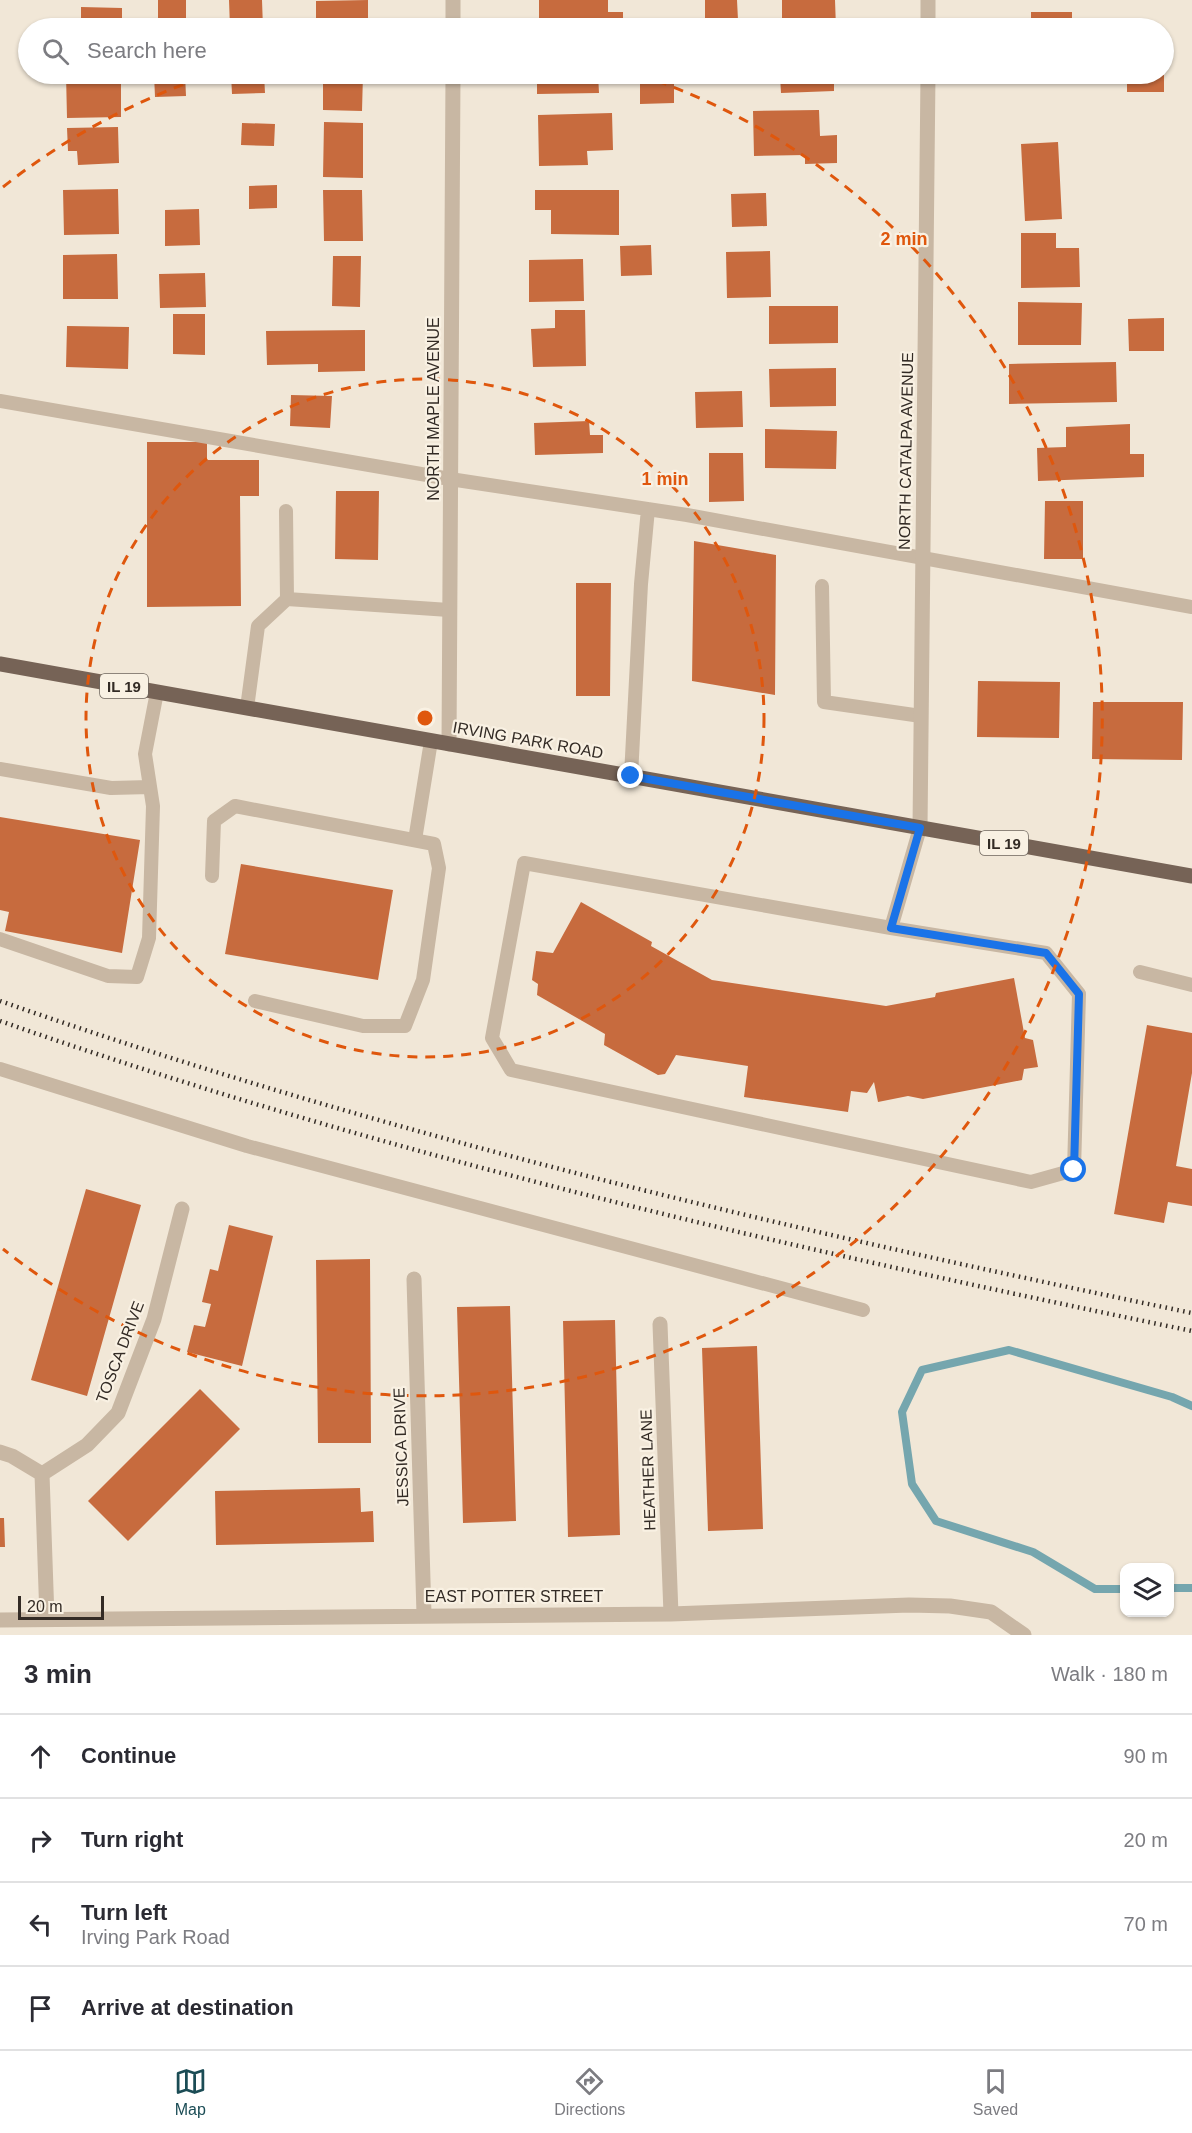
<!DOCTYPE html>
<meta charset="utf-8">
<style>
:root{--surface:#fff;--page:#f7f7f7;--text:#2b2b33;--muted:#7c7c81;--line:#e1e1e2;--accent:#1b4c55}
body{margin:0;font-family:Helvetica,sans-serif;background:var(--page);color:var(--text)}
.controls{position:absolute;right:18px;bottom:18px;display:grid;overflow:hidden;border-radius:12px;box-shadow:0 2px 4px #0004}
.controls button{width:54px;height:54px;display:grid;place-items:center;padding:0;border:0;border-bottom:2px solid var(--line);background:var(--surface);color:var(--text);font:30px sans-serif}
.scale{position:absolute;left:18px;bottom:15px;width:86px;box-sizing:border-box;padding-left:6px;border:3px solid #332b25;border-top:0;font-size:16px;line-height:21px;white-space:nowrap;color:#332b25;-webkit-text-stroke:4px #f9f1e3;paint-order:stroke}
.stop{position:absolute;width:18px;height:18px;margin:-14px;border:4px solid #1a73e8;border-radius:50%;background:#fff}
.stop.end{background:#1a73e8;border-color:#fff;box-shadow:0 2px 6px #0008}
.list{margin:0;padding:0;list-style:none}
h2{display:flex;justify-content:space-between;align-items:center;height:78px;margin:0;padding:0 24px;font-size:26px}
h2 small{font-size:20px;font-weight:400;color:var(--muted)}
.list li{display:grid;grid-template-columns:39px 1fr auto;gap:18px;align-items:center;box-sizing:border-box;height:84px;padding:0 24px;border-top:2px solid var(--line)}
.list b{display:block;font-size:22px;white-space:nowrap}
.list p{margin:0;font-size:20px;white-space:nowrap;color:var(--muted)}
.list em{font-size:20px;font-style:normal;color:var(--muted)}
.icon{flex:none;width:33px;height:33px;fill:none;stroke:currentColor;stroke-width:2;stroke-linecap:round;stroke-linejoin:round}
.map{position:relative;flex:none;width:1192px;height:1635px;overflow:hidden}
.search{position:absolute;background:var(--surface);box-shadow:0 2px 4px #0004;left:18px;right:18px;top:18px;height:66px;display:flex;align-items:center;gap:15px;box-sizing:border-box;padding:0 21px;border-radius:33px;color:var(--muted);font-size:22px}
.sheet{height:414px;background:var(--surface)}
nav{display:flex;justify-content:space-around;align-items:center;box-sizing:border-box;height:84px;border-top:2px solid var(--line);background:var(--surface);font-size:16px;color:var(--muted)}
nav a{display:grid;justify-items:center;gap:3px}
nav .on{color:var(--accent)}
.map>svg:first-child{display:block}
</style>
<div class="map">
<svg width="1192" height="1635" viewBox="0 0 1192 1635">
<rect width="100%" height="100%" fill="#f1e7d7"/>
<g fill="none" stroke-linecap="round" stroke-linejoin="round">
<path stroke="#75a6ae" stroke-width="8" d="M1170,1588H1192
M1124,1589H1095L1033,1552L936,1521L912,1484L902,1412L922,1370L1009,1350L1172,1397L1192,1406"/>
</g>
<path fill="#c76b3e" d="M158,0H186V28H158Z
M229,0H262L263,28H230Z
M368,0V28H316V1Z
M539,0H608V12H623V28H539Z
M705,0H737L738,20L705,21Z
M782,0H835L836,28H782Z
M81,7L122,8V28H81Z
M1031,12H1072V28H1031Z
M66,74H121V117L67,118Z
M154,74H185L186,96L155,97Z
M231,74H264L265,93L232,94Z
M323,74H363L362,111L323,110Z
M537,74H598L599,93L537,94Z
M640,74H674V103L640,104Z
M735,74H834V91L781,93L780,76L735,77Z
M1030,74H1071V78L1030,77Z
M1127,74H1164V92H1127Z
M819,110L820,136L837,135V163L805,164V155L754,156L753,111Z
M612,113L613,150L587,151L588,165L539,166L538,115Z
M324,122L363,123V178L323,177Z
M242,123L275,124L274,146L241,145Z
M118,127L119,163L78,165L77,151H68L67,128Z
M1058,142L1062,219L1025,221L1021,144Z
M277,185V208L249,209V186Z
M118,189L119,234L64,235L63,190Z
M323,190H362L363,241H324Z
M535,190H619V235L551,234V210H535Z
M766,193L767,226L732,227L731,194Z
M199,209L200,245L165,246V210Z
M1021,233H1056V248H1079L1080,287L1021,288Z
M651,245L652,275L621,276L620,246Z
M770,251L771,297L727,298L726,252Z
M117,254L118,299H63V255Z
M333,256H361L360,307L332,306Z
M583,259L584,301L529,302V260Z
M205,273L206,307L160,308L159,274Z
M1018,302L1082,303L1081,345H1018Z
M769,306H838V343L769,344Z
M555,310H585L586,366L533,367L531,329L555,328Z
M173,314H205V355L173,354Z
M1164,318V351H1129L1128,319Z
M67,326L129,327L128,369L66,367Z
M365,330V371L318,372V364L267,365L266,331Z
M1116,362L1117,402L1009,404V364Z
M836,368V406L770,407L769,369Z
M742,391L743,427L696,428L695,392Z
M291,395L332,396L330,428L290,426Z
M589,421L590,435H603V453L535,455L534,423Z
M1130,424V454H1144V477L1038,481L1037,448L1066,447V427Z
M765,429L837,431L836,469L765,468Z
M147,442H207V460H259V496H240L241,606L147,607Z
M709,453H743L744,501L709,502Z
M336,491H379L378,560L335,559Z
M1045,501H1083V559H1044Z
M694,541L776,555L775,695L692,681Z
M576,583H611L610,696H576Z
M978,681L1060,682L1059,738L977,737Z
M1093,702H1183L1182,760L1092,759Z
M0,817L140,840L122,953L5,931L9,912L0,910Z
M241,864L393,890L378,980L225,954Z
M581,902L652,942L651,946L712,980L886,1006L935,997L936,993L1014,978L1025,1038L1033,1040L1038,1067L1024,1069L1022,1080L923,1099L908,1096L878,1102L874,1082L867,1093L851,1091L848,1112L744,1097L748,1066L676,1055L665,1074L658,1075L604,1045L605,1034L537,995L538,984L532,980L536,951L553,953Z
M1147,1025L1192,1033V1073L1176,1166L1192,1169V1206L1168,1202L1164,1223L1114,1214Z
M86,1189L141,1205L87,1396L31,1380Z
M229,1225L273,1236L242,1366L187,1352L194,1325L205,1327L211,1304L202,1302L210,1269L218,1271Z
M370,1259L371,1443H318L316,1260Z
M510,1306L516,1521L463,1523L457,1307Z
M615,1320L620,1535L568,1537L563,1321Z
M757,1346L763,1529L708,1531L702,1348Z
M200,1389L240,1429L128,1541L88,1501Z
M360,1488L361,1512L373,1511L374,1542L216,1545L215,1491Z
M0,1518H4L5,1547H0Z"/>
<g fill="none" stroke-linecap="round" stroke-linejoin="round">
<path stroke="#c8b7a3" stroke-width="14" d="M0,401L450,479L687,515L1192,607
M286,511L287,599
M822,586L824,702L921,716
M247,708L258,626L287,599L449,610
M0,769L111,788L150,787
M631,776L641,584L648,509
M415,840L431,741
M212,876L214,821L235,806L434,844L439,868L423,980L405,1026H363L255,1001
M891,928L524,863L492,1038L511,1070L1031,1182L1074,1170L1079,994L1046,953L891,928L920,828
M0,939L108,976L137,977L149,938L153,806L145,754L157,692
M1140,972L1192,985
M0,1069L247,1146L863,1310"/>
<path stroke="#c8b7a3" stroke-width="15" d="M453,28V0
M928,28V0
M449,744L453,74
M920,828L928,74
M414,1279L424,1614
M660,1324L671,1614
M0,1452L12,1456L42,1474
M42,1474L87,1445L118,1413L154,1319L182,1209
M42,1474L47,1618
M0,1620L671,1614L909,1605L950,1606L991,1612L1024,1635"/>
<path stroke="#766356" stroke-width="15" d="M0,664L1192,876"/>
<path stroke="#332b25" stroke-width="4.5" stroke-dasharray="1.5 4.5" stroke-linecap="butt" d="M0,1001C389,1137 789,1230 1192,1313
M0,1021C388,1157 789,1248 1192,1331"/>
</g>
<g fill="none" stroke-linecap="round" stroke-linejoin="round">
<path stroke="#1a73e8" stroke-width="8" d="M631,776L920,828L891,928L1046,953L1079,994L1074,1170"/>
</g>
<g fill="none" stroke="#df570d" stroke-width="3" stroke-dasharray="10 8">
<circle cx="425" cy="718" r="339"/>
<path d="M3 187A678 678 0 0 1 210 75M640 75A678 678 0 1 1 3 1249"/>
</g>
<g text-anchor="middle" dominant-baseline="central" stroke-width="4.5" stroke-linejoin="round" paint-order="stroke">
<g fill="#f9f1e3" stroke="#6e665e" stroke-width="1.5">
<rect x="100" y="674" width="48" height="24" rx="4.5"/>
<rect x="980" y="831" width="48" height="24" rx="4.5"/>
</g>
<g font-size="15" font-weight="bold" fill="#332b25">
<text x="124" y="686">IL 19</text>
<text x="1004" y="843">IL 19</text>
</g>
<g font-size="16" fill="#332b25" stroke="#f9f1e3">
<text transform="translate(433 409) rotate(-90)">NORTH MAPLE AVENUE</text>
<text transform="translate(906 451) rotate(-89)">NORTH CATALPA AVENUE</text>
<text transform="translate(528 740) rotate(10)">IRVING PARK ROAD</text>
<text transform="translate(120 1352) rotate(-69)">TOSCA DRIVE</text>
<text transform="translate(401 1447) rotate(-92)">JESSICA DRIVE</text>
<text transform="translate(648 1470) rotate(-92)">HEATHER LANE</text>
<text x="514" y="1596">EAST POTTER STREET</text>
</g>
</g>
<circle cx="425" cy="718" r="9" fill="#df570d" stroke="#f9f1e3" stroke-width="3"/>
<g font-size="18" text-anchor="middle" font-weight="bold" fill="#df570d" stroke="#f9f1e3" stroke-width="4.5" stroke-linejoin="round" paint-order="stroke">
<text x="904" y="245">2 min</text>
<text x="665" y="485">1 min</text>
</g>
</svg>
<div class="controls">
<button><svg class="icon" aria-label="layers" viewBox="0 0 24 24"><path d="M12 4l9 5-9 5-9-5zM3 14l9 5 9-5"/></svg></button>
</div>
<div class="scale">20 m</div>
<div class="stop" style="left:1074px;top:1170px"></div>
<div class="stop end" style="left:631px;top:776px"></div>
<div class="search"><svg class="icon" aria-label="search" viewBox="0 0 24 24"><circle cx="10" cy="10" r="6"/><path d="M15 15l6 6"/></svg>Search here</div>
</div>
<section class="sheet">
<h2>3 min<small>Walk · 180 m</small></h2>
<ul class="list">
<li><svg class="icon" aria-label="ahead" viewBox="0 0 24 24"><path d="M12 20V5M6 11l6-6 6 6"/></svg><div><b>Continue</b></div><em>90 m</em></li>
<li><svg class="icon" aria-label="right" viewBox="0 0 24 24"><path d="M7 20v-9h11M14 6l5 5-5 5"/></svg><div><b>Turn right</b></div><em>20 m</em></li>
<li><svg class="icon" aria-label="left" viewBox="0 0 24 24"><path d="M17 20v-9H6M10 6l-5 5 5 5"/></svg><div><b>Turn left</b><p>Irving Park Road</p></div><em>70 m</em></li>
<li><svg class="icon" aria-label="arrive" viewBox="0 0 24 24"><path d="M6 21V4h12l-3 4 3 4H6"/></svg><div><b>Arrive at destination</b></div></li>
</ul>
</section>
<nav>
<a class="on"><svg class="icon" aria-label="map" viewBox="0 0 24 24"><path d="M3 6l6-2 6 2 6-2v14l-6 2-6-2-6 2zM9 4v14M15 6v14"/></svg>Map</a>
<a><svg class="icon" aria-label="directions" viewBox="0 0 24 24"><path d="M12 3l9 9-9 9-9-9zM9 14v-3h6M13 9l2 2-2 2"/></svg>Directions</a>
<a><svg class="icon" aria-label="saved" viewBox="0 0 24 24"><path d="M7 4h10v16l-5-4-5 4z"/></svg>Saved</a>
</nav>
